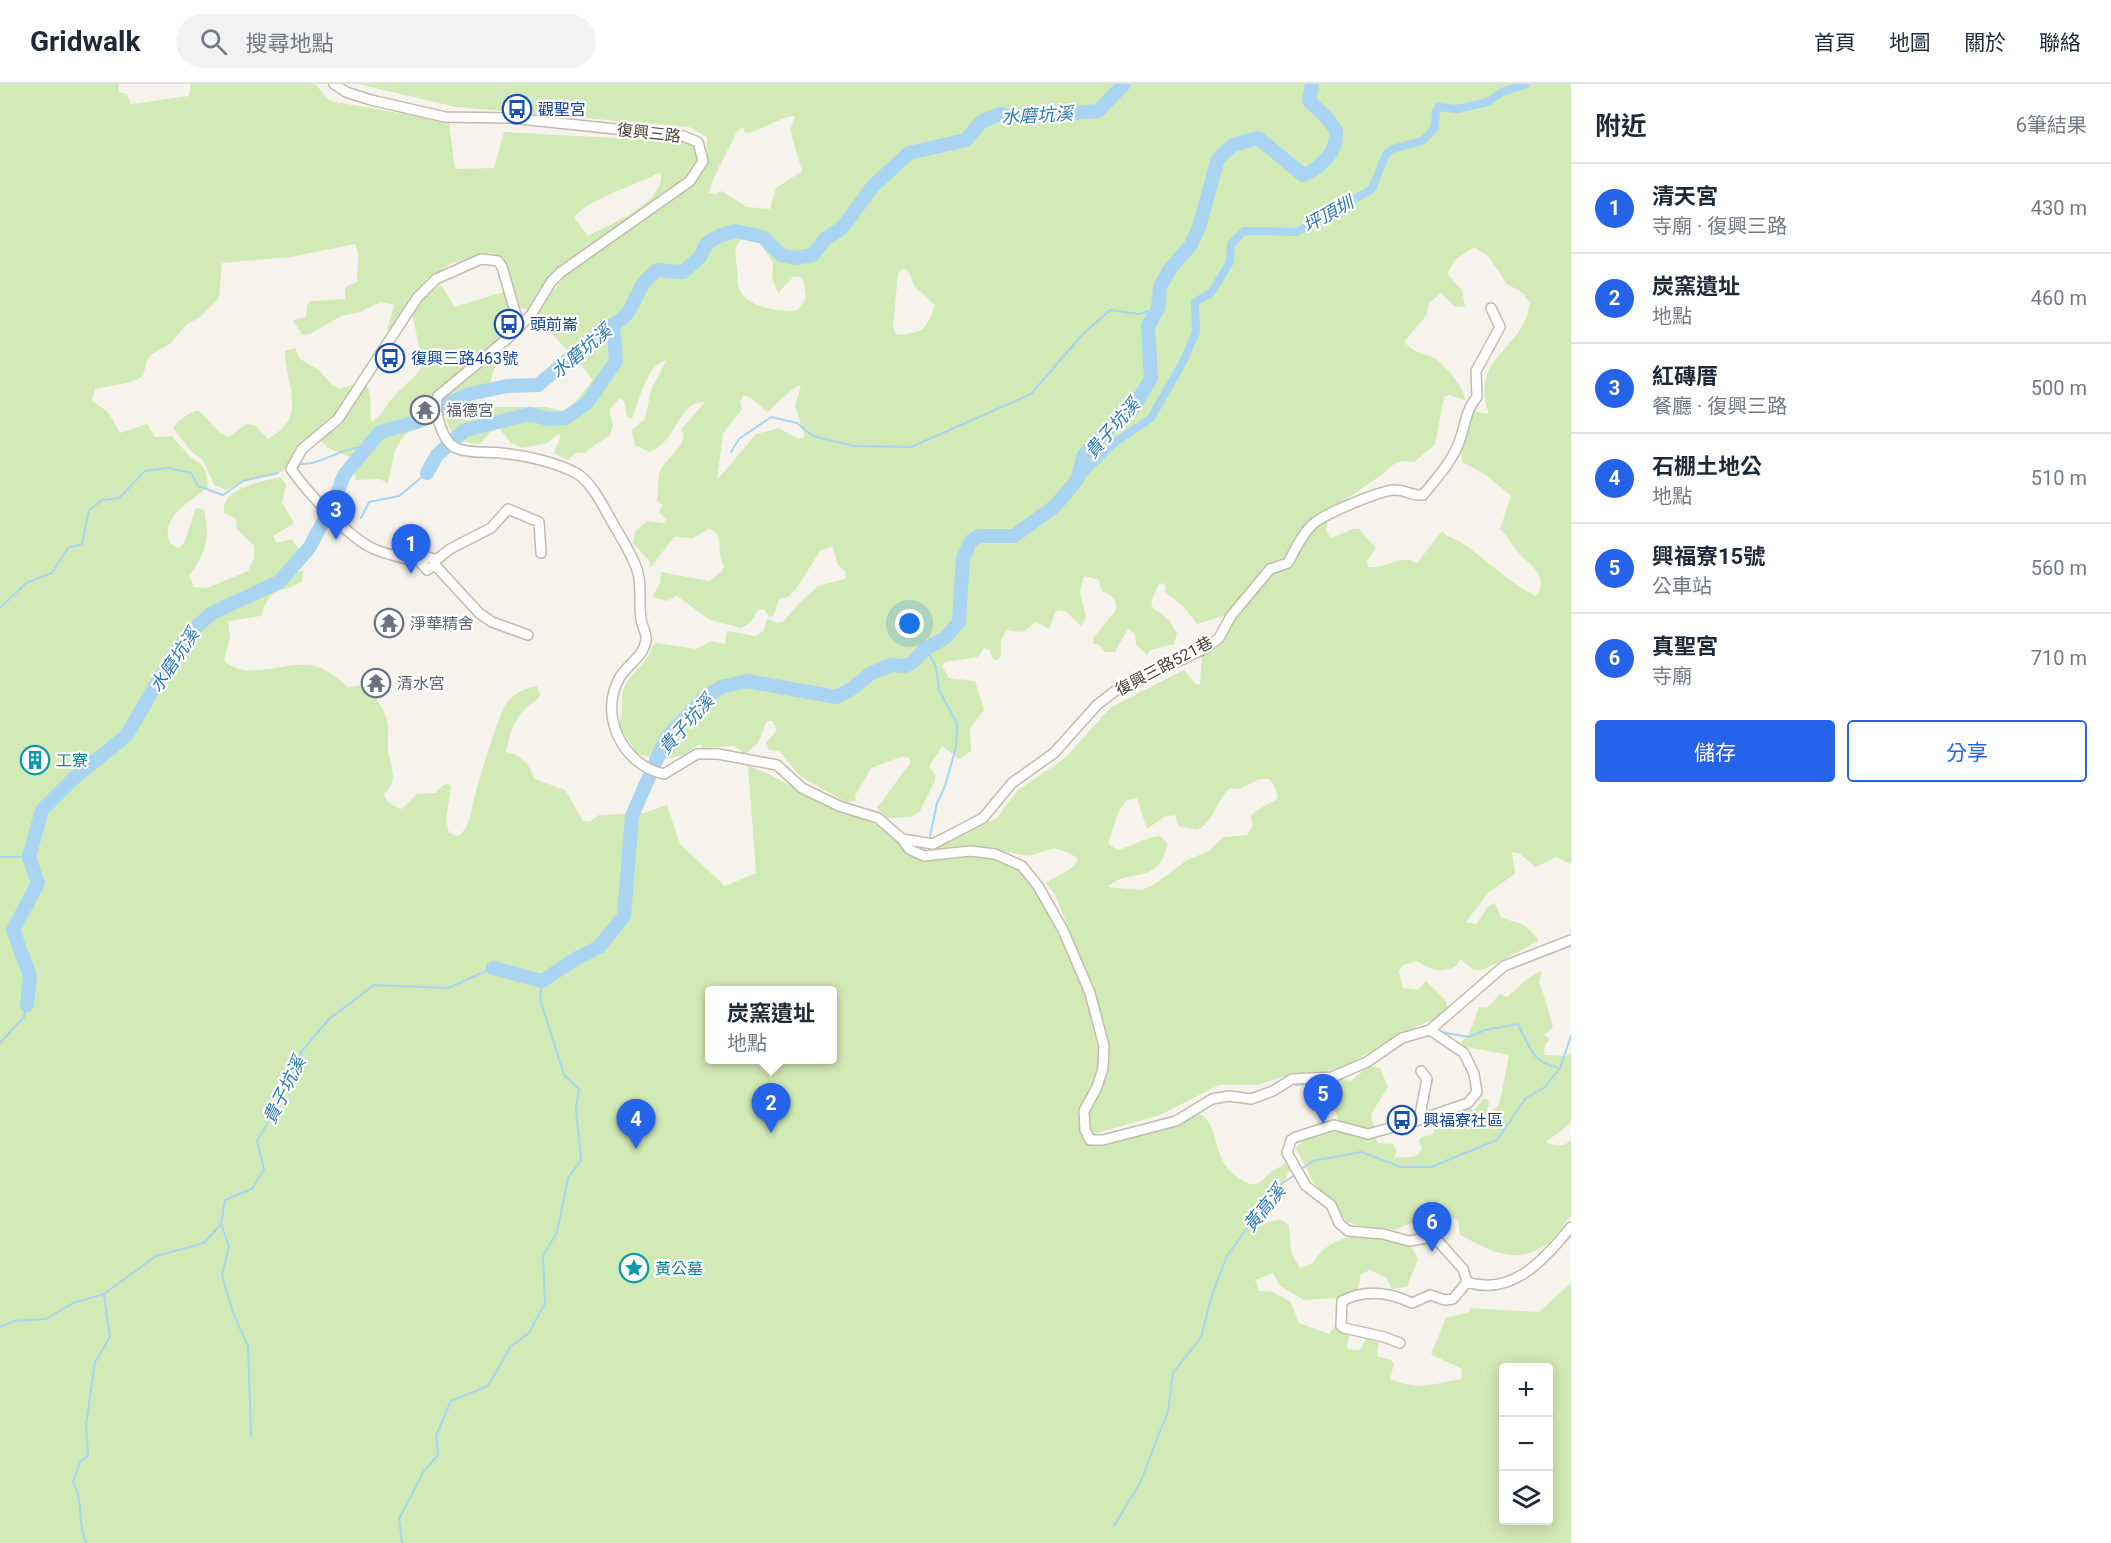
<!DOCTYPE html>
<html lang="zh-TW">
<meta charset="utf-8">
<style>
:root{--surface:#fff;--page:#f2f2f3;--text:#1f2937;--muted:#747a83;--line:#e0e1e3;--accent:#2563eb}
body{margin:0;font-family:Roboto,"Noto Sans TC",sans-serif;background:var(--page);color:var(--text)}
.controls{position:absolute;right:18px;bottom:18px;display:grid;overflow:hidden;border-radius:6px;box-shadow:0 3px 15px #0003}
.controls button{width:54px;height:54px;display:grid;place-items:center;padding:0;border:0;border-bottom:2px solid var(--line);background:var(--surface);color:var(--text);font:30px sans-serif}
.you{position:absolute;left:910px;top:540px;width:21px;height:21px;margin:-15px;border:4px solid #fff;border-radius:50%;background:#1a73e8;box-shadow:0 0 0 9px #1a73e833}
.badge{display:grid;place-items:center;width:39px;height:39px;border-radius:50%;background:var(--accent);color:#fff;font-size:20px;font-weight:700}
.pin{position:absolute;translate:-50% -50px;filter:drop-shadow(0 2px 3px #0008)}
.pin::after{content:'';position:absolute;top:32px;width:21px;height:18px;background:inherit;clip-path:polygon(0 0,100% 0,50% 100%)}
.popup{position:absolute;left:705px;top:902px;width:132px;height:78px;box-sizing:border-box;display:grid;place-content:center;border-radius:6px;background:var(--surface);filter:drop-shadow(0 2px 4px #0005);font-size:20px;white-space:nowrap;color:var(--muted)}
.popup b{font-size:22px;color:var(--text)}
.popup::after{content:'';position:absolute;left:50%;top:100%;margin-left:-12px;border:12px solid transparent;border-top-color:var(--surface)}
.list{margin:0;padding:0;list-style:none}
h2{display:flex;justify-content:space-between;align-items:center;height:78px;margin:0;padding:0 24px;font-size:26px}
h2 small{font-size:20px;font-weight:400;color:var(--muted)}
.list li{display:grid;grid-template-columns:39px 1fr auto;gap:18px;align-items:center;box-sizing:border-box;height:90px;padding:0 24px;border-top:2px solid var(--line)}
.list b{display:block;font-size:22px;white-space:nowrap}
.list p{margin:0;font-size:20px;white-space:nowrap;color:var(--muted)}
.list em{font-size:20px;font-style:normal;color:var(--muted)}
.actions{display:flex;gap:12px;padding:18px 24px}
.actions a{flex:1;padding:14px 0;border:2px solid var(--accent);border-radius:6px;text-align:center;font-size:21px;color:var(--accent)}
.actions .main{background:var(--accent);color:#fff}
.icon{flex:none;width:33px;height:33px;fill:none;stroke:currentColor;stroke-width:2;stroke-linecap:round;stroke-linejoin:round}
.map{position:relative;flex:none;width:1571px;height:1459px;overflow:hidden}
header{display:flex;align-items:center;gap:36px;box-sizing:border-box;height:84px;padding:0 30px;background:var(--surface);border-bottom:2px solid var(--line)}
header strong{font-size:28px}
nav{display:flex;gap:33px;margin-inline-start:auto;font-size:21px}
.search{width:420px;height:54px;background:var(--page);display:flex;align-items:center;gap:15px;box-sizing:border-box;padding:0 21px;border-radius:33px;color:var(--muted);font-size:22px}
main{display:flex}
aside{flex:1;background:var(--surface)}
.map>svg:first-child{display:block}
</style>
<header>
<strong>Gridwalk</strong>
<div class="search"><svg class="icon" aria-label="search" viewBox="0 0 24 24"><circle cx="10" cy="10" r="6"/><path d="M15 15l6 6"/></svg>搜尋地點</div>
<nav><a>首頁</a><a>地圖</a><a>關於</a><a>聯絡</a></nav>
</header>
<main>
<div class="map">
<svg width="1571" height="1459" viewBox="0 0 1571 1459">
<rect width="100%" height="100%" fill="#f6f3ec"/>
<path fill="#d2eab5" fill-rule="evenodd" d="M0,0H119V8L127,10L131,20L189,12L191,0H315L330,17L449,38L455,85L494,84L504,48L688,58L696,62L699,74L687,95L579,172L528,226L521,224L503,174L491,169L452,179L426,195L391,248L387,246L394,221L381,218L360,228L341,232L310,250L302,251L293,236L306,233L307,221L312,217L345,215V203L357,198L358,168L355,160L291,173L222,179L219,214L199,234L187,240L170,260L152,270L147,276L143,292L132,298L95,305L92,317L108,328L120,349L147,340L155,353L172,352L190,373L201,380L206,388L208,403C192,417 159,432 170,459L178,464L184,459L196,424L204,425C210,455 207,467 189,492L194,503L207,504L248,487L254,475V462L237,445L236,435L224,429C220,404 263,397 281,393L286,401L282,419L293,437V440L273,452L277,459L292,455L299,466L285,487H303L302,498C279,510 270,502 261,532L228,537L230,553L224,577C253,600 290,572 321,584C331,588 340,597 348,603L362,601C374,611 388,627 388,644C389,652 387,659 388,667C391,685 399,695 384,710C386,719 394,722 402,725L417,710L436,709L443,701L448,700L451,702L446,736L449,749L458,752C470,744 471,728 474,714C479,697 499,627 508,617C517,608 525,604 537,602L540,611C537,618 531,619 526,624C514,635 509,652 506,668C523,672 528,679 535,695L565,706L583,737L589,738L599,731L644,729L667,721L680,760L725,802L756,789L748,682C776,691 799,708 825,722C839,729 855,731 869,737C888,746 905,762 921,775C947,773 998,765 1020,784C1044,804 1097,929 1101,962C1105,990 1083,1007 1082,1027C1081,1036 1087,1049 1088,1058L1153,1047L1200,1030C1221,1042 1211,1076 1237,1093C1253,1103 1256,1103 1269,1090C1274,1084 1280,1085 1284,1079L1290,1085L1283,1100L1257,1126L1256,1138L1260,1142C1271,1137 1280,1132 1289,1141L1291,1168L1300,1184L1312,1180C1336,1142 1372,1152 1410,1160L1418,1175L1407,1203L1392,1205L1386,1194L1370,1186L1361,1190L1357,1208L1339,1214L1304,1216L1280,1202L1273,1189L1255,1196L1259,1207L1273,1208L1290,1217L1299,1239L1329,1250L1334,1243H1339L1350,1251L1347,1261L1348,1265L1360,1266L1366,1255L1379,1259L1377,1272L1391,1276L1394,1280L1390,1295C1419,1307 1432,1300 1461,1295L1462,1285L1431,1270L1446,1234L1469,1228L1470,1224L1539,1228L1571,1199V1459H0ZM658,89L661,90C664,120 609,141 588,152L575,135C577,119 644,98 658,89ZM710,906H832V976H710ZM1504,1284H1548V1436H1504Z
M358,0H1571V780L1556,773L1536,783L1520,770L1512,768L1515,788L1512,792L1489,808L1466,838L1477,840L1488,822L1495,819L1501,833C1522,842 1520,834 1537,854V858L1483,886H1474L1460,875L1456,882C1441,890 1430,886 1417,877L1403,881L1399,887L1403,904L1418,906L1426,897L1446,917L1449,930L1417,942L1339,985L1291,990L1258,1001H1219L1160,1031L1094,1050L1090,1049L1087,1027L1097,1014L1106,984L1086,889L1055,810L1046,799C1056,791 1073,788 1078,775L1070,769L1054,764L1029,772L995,766L936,767L935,762L996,735L1017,707L1065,674L1111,623L1184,586L1195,600L1200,601L1202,569L1218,554L1229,530L1197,540L1182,521L1165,508L1166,503L1163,499L1158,501L1151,519L1153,524L1168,535L1177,549L1174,560L1150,566L1147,571L1136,561L1135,550L1128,545L1115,568H1105L1098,560H1093V554L1116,526C1118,516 1111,511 1102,507L1099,496L1084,492L1080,508L1086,533L1081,542L1065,527L1059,526L1055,529L1049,545L1036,538L1023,548L1007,546L1001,556V572L998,576L993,575L989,566L984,564L978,573L945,578L942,582L949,594L975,597L984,626L970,644L971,667L959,675L942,662L929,683L935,691V697L920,727L912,733L887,734L877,724L910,679V674L901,673L871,684L855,712L856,717L846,718L801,693L779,667L769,666L766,659L777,646L772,637H767L758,659L745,670L734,662L703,664L700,660L683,671L657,677L704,619L689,631L653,674L637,670L619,641C624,630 620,618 623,607C626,594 639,586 646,575C651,570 650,563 656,559L696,565L711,557L725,560L727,547L756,552L764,546L767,535L778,539L783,538L798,520L818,502L845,495L846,489L838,481L832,462L820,467L796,505L788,513L779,515L774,531L770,533L763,525L758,526L750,539L741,544L710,536L677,512L667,517L652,513L660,499L661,488L709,497L722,487L724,482C715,468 726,451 709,445L693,454L674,453L650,484V478L633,459L635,448L647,437L664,439L666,435L659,428L661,423L664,422L657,417C659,407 657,396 660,387C666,374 683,365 684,350L681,346L705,318C678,316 677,359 649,368L635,361L632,346L645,335L651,306L666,277C648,277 638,320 632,335L627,333L624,317L620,314L609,326L613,341L610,351L585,368L589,369H576L568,376L554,369L560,354L559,349L547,359L522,364L511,359L499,344L490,348L480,360C462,360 449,351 446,333L471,336L496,323H545L563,327L572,322L593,296C592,291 542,240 534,230L566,191L689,103L706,80L707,53L689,43L456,23ZM795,32L790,46L802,87L776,104L770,125L747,123L722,107L716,110L709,109L713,95L737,47L743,43L745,49C763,47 777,34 795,32ZM752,146L759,148L762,162L773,179L772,194L778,209L793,193H800L804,198L806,214L798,226C780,229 742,223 738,201C737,196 738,191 737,186C735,163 732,163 752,146ZM1474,163L1488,172L1507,200L1523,209L1530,219C1525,266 1468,272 1489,330L1476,328L1470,330L1465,357L1461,363L1462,378L1486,391L1511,412L1500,445C1508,452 1511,461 1518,468C1528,480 1551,492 1536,512C1509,499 1487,476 1462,459C1455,454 1447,454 1442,447L1417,479C1401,469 1385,486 1368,483L1367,477L1376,464L1359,445H1353L1331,454L1326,447L1328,430L1332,425L1384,389L1394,380L1403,377L1414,378L1435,361L1444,313L1449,311L1465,316C1466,306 1443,278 1434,274C1421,268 1416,270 1404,258L1426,232L1429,219L1441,209L1454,222L1465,223L1462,206L1447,190L1456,175ZM903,184L909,188L914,202L935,221C925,247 925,248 897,251L893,243L898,189ZM801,301L795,322L805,353L798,355L779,344L756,350L717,396L723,349L742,325L740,318L744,311L750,313L767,328L794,304ZM1259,695H1269L1275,703L1278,714C1269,722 1260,722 1251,732L1253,742L1247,751L1224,753L1207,768L1187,776L1152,802L1141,806L1108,803C1127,783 1161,803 1167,759L1160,752C1145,753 1132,763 1117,766L1108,759L1119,726L1127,716L1137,714L1147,745L1164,733L1175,731L1178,742L1198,746C1215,735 1216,717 1230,704L1240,705Z
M441,201L455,223L506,207L514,241L496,277L491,297L472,316L457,320H440L437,314L418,326L412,345L403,353L395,366L388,399L379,395L356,396L350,373L328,364L320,356L308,358L298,365L291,372L284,386L275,391L248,395L226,406L214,401L203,376L192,368L173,344C180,335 186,330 198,326L219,348L229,353L246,340L256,342L268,355C309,331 286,305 285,267L295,264L300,275L319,286L331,300L340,305L358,299L368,304C373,316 368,326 372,338C382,331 386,321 394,312C405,300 419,291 426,276L420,266L412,230L427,210Z
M1542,886L1539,898C1541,899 1552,940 1553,943L1544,951L1550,955L1545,961L1544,971L1566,972L1571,969V1039L1546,1058C1554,1063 1564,1063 1571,1056V1132C1563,1141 1553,1157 1543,1163C1512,1181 1487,1165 1460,1151L1458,1136L1439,1128L1394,1146L1360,1142L1348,1138L1314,1099L1296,1064C1305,1051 1326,1049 1340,1047C1340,1031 1330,1014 1317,1004L1335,993L1351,997L1369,982L1380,984L1388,1003L1371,1030L1377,1059L1393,1060L1397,1067L1394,1074C1405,1072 1417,1077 1422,1064L1419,1056L1422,1053L1432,1051C1434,1043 1457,1024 1467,1022L1474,1027L1483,1015H1487L1489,1018L1487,1028L1489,1029L1498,1022L1501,1012L1509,971L1466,963L1461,959L1470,948L1479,923L1487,924L1500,910L1507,913L1527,895Z"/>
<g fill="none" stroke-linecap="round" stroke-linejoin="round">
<path stroke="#a9d4f2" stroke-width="2" d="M731,368L739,355L771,333L797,339L813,352L854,362L911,363L1031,310L1082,251L1110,226L1139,230L1158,224
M300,380C323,381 342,362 365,364
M361,434L369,418L399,412L427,389
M0,524L26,499L52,489L68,464L82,460L89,426L102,416L119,414L145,387L168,384L191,389L198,402L223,411L243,397L278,389
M926,564L936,583L939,606L957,640L956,663L945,702L937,719L929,757
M0,773H29
M1440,948L1469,953L1485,946L1518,940C1530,964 1532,979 1560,984
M0,959L24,933L27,921
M1296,1001L1337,997L1349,991
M1300,1086L1313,1077L1361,1068L1401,1083H1431L1497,1056L1525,1015L1545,1003L1560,984L1571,952
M221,1140L229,1162L222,1191L233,1229L248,1262L251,1351
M0,1243L14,1237L46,1235L73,1219L104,1210L156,1172L204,1159L221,1140L225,1116L252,1105L264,1085L257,1057L284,1010L301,968L329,935L374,901L448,904L493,884
M1114,1442L1140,1399L1168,1327L1173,1289L1201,1253L1212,1211L1227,1172L1277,1103L1296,1090
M86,1459C77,1437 84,1418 73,1398L80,1378L88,1372L86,1341L95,1278L110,1253L104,1211
M402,1459L399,1435L424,1387L438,1371L436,1352L451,1317L488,1302L511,1262L529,1249L545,1219L543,1172L557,1148L568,1094L581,1076L576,1025L579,1005L564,991L540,915L542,897"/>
<path stroke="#a9d4f2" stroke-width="8" d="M1077,396L1114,359L1151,334L1184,276L1196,248L1195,218L1211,209L1230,178L1231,160L1244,147L1297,148L1372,105L1386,70L1392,65L1422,57L1435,44L1436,27L1438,23L1457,25L1488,18L1502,8L1526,0"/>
<path stroke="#a9d4f2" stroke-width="14" d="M427,389L437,371L465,346L530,330L548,335L565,334L587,319L616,277L613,240
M493,884L542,897L577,874L599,863L624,832L632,732L666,654L703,615L721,603L747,597L836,613L853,604L870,590L891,581L905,582L913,578L926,564L945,554L959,538L963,474L971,457L979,452H1014L1055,422L1077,396L1084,371L1110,343L1132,326L1151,294L1148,242L1158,224L1160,203L1170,185L1191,161L1199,143L1218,75L1233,61L1258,54L1303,91C1321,84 1338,67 1336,47L1327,34L1309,17L1312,0
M27,921L30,892L13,846L38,799L29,773L42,726L74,694L126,652L176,567L197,542L212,529L279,498L309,464L334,418L344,391L380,348L417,338L432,331L451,318L470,310L507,302L538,301L605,244C633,233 630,221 643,200C646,195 653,190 657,186L683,188L700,173L707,159L719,152L735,147L763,153L781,171L795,174L813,171L825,155L842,144L873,102L909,69L966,56L981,38L1000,30L1015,33L1098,27L1124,0"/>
<g stroke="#c2bbae" stroke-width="12">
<path id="street" d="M334,0L346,8L371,16L445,33L510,34L683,52L698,58L703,77L690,97L561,188L551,198L531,231L507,255L438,312C433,325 442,358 456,364C469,370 487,367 501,369C524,371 555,378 576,389C594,399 607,431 618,448C625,461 637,479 639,494C641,507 639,521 641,535C642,542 647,550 646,556C644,572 628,580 620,593C598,630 622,681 664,690L697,670H718L777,681L802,704L839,722L878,734L902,755L909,765L924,772L970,767L995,770L1022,782L1038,802L1063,846L1090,909L1104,962L1103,984L1097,1003L1084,1027L1085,1046L1090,1056H1103L1176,1037L1212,1015L1229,1012L1251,1015L1273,1007L1292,995L1332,993L1367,978L1402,954L1430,946L1504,882L1571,856
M409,476C398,472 385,470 374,465C349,454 307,408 291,385L302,365L338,335L417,214L436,195L481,175L498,177L502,183L519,241
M435,477L450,465L491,444L508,425L539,438L541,469
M435,481L434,475L428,473L421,479L427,486L435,481L479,529L492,538L528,551
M902,755L933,760L983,734L1012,699L1054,669L1097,621L1115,607L1204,565L1219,554L1231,532L1270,485L1288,479C1295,466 1302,450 1313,440C1324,430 1381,406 1395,406C1405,406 1413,412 1423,411C1436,395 1450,380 1458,361C1465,345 1465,326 1477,313L1476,287L1500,243L1491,224
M1430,946L1464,969L1474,990L1477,1008L1468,1019L1419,1036L1368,1050L1334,1041L1296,1053L1291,1056L1287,1069L1306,1102L1331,1121L1339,1139L1348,1147L1383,1150L1409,1157L1427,1154L1438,1157L1463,1185L1467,1198C1512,1213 1545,1175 1571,1143
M1419,1036L1427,995L1421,987
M1400,1259L1384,1253L1344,1244L1341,1242L1342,1217C1365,1205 1389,1208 1412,1219L1430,1211L1445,1216L1453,1215L1467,1198"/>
</g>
<use href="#street" stroke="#fff" stroke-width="9"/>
</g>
<defs>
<g id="bus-ring" transform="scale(1.5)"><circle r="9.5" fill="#fff" stroke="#1a4fb4" stroke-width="1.5"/><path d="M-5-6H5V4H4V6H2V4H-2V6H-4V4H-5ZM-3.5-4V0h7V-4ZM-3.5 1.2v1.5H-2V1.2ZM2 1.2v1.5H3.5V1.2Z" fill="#1a4fb4"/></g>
<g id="temple-ring" transform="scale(1.5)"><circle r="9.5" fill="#fff" stroke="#6b7280" stroke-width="1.5"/><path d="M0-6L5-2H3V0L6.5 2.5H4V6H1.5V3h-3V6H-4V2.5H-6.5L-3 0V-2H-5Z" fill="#6b7280"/></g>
<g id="building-ring" transform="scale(1.5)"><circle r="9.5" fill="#fff" stroke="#0f9aa8" stroke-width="1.5"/><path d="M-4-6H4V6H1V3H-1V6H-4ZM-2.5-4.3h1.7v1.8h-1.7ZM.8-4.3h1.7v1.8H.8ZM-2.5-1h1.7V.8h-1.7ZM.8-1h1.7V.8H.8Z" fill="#0f9aa8"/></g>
<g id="sight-ring" transform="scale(1.5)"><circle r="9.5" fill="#fff" stroke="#0f9aa8" stroke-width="1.5"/><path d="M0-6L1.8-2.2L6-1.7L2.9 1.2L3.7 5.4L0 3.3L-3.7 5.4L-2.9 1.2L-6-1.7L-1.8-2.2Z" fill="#0f9aa8"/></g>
</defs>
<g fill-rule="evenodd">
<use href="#bus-ring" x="517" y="25"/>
<use href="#bus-ring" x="509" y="240"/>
<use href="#bus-ring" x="390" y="274"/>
<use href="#temple-ring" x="425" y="326"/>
<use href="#temple-ring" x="389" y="539"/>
<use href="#temple-ring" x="376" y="599"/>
<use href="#building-ring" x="35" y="676"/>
<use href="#bus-ring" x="1402" y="1036"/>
<use href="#sight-ring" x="634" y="1184"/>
</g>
<g text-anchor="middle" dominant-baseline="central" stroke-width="4.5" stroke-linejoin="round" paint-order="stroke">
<g font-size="16" fill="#164399" stroke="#fff" text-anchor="start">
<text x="538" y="25">觀聖宮</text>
<text x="530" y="240">頭前崙</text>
<text x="411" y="274">復興三路463號</text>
<text x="1423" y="1036">興福寮社區</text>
</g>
<g font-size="16" fill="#4b4439" stroke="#fff">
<text transform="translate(649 49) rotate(6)">復興三路</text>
<text transform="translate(1164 582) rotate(-28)">復興三路521巷</text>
</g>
<g font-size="16" fill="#5b616d" stroke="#fff" text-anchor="start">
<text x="446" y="326">福德宮</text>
<text x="410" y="539">淨華精舍</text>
<text x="397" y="599">清水宮</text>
</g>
<g font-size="16" fill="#0d838f" stroke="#fff" text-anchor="start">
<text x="56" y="676">工寮</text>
<text x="655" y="1184">黃公墓</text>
</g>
<g font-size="18" font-style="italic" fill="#2e7ab2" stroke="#fff">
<text transform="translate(1037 31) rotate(-3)">水磨坑溪</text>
<text transform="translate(1328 130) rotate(-29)">坪頂圳</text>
<text transform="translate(581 267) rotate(-40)">水磨坑溪</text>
<text transform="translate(1112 344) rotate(-49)">貴子坑溪</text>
<text transform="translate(174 576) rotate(-56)">水磨坑溪</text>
<text transform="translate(686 640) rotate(-48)">貴子坑溪</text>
<text transform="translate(284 1006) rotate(-64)">貴子坑溪</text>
<text transform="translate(1264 1124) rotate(-51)">黃高溪</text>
</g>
</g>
</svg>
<div class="controls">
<button>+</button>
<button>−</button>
<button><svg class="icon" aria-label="layers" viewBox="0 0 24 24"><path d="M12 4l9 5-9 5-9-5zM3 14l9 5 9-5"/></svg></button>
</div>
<div class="you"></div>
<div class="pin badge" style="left:411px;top:490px">1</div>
<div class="pin badge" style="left:771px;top:1049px">2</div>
<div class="popup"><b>炭窯遺址</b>地點</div>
<div class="pin badge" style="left:336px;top:456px">3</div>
<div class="pin badge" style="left:636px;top:1065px">4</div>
<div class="pin badge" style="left:1323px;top:1040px">5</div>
<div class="pin badge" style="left:1432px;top:1168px">6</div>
</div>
<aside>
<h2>附近<small>6筆結果</small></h2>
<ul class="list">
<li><span class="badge">1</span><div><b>清天宮</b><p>寺廟 · 復興三路</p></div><em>430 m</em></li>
<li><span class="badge">2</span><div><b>炭窯遺址</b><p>地點</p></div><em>460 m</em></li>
<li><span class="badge">3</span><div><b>紅磚厝</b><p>餐廳 · 復興三路</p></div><em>500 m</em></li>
<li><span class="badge">4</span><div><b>石棚土地公</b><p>地點</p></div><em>510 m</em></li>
<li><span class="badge">5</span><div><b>興福寮15號</b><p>公車站</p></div><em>560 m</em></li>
<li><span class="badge">6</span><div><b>真聖宮</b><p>寺廟</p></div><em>710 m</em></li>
</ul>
<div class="actions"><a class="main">儲存</a><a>分享</a></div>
</aside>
</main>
